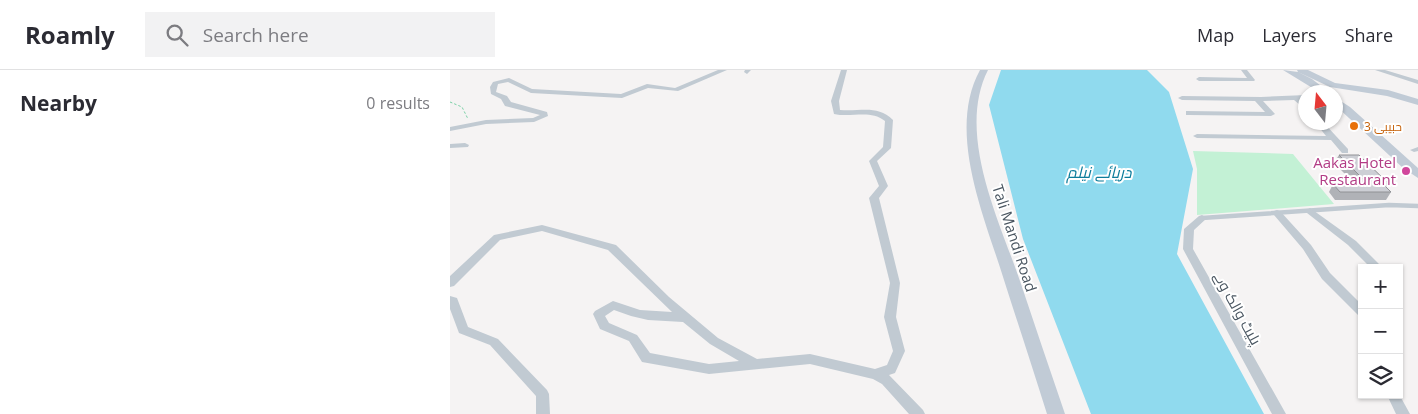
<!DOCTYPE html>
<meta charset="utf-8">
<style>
:root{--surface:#fff;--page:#f2f2f3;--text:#2b2b33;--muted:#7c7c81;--line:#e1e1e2}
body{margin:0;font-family:"Open Sans",Cairo,sans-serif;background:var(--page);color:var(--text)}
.controls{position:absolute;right:15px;bottom:15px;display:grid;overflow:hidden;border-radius:0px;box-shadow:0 1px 4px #0004}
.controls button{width:45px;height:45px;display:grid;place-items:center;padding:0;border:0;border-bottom:1px solid var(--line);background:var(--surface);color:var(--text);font:25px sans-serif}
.compass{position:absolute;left:848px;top:15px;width:45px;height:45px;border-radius:50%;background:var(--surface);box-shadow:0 1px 4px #0004;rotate:344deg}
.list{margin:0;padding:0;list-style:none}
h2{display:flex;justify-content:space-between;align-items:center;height:65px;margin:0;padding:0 20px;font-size:21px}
h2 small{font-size:16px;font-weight:400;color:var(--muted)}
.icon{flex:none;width:28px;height:28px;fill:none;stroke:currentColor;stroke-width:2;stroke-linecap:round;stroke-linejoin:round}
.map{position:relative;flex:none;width:968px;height:344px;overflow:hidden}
header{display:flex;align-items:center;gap:30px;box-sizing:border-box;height:70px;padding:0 25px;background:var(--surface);border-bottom:1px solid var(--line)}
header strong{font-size:24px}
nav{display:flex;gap:28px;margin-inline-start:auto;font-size:18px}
.search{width:350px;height:45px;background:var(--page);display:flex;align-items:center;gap:12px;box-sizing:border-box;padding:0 18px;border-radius:0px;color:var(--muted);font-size:19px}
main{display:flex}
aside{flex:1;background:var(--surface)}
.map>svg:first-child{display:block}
</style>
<header>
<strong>Roamly</strong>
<div class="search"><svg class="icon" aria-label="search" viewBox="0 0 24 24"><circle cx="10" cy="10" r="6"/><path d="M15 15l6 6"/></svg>Search here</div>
<nav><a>Map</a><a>Layers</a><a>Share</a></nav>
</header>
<main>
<aside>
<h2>Nearby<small>0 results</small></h2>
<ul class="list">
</ul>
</aside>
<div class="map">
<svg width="968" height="344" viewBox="0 0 968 344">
<rect width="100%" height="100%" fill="#f5f3f3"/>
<path fill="#c3f1d5" d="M743,81L843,84L884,134L747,145V99Z"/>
<path fill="#90daee" d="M551,0H697L719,22L743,99L727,184L814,344H641L573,169L539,35Z"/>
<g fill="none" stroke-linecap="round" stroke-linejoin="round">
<path stroke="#7ad0a6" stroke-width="1" stroke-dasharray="2.5 2" stroke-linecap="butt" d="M0,32L12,37L18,49"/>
<path stroke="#c1cad2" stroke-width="4.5" d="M752,148L939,135L968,136"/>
<path fill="#c1cad2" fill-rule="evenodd" d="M268,0H277L228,21L198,18L172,28L81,23L58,12L48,14L46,22L57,26L61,32L97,42L98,46L84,52L36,54L0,61V57L36,50L83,48L90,45L55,36L51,29L41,24L40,17L43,12L59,8L82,19L171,24L197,14L225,18Z
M295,0H301L297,4L294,2Z
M391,0H397L389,31L390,40C410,42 427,34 443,50L441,78L427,91L438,116L429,128L450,213L446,247L455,281L445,303L439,305L473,340L475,344H459L432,314L423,309L360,294L259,304L192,292L179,271L150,259L143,244L145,241L163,231L190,240L222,242L158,180L92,161L50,170L4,216L0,217V206L44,165L92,155L166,175L219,227L268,268L307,289L360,284L425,299L437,295L443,281L434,247L440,213L419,128L429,116L419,91L433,77L435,51C420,39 402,48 384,44L381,31ZM164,240L181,246L198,250L233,252L260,274L289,291L259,294L200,283L187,265L159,253L155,246Z
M791,0H797L805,10L804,11H749L746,9L749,7L797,8Z
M925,0H935L968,10V14Z
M856,25V29H851L856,33V40L844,30L813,31L825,44L821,46L739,45H736V41L815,42L805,31L732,30L728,28L732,26L811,27Z
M865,52H873L898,79V83H892L881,70L747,68L743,66L747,64L876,66Z
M15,73L19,75L18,77L0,78V74Z
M968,77V81L964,82L960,80Z
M860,138L906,171L933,198H921L898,175L857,143L855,141Z
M827,140L830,141L861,175L880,203L912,235V246L908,245L872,209L853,179L824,145L822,143L824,141Z
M752,145L757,148L744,160L743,179L836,344H822L733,179L734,159L749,146Z
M0,226L7,228L18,257L48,269L97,320L99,324L100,344H86V326L40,275L9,263L0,239Z
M949,324L960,344H946L937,325H949Z"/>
<path fill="#c1cbd6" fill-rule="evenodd" d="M530,0H538C506,63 549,150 570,211C585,256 600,300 615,344H597C583,299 568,254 554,210C535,148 496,62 530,0Z
M833,0L848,2L847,0H858L885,13L938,20L968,29V35L937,26L880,17L848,2L862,9L879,22H869Z
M886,28L900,37L968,98V108L953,98L886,36Z"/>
</g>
<path fill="#b0b2b7" d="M889,85L938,113L936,117L941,122L936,130H885L879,122L883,114H905L884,93Z"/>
<path fill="#cdcfd5" stroke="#909195" d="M889,85H909L938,113H932L941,122H890L883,114H918Z"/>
<circle fill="#e8710a" stroke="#fff" stroke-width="2" cx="904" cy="56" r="5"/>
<circle fill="#d1479c" stroke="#fff" stroke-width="2" cx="956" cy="101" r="5"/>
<g text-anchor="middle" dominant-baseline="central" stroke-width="4" stroke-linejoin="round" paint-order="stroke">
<g font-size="12" fill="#c56008" stroke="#fff" text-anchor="start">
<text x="914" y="56">حبیبی 3</text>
</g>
<g font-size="15" fill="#b23c85" stroke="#fff" text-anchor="end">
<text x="946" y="92">Aakas Hotel<tspan x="946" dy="17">Restaurant</tspan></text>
</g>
<g font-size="15" fill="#4a5661" stroke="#fff">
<text transform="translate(565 168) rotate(72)">Tali Mandi Road</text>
<text transform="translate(788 238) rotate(61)">پلیٹ والک وے</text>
</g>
<g font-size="16" font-style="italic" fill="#0c7c9b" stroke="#fff">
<text x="649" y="102">دریائے نیلم</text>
</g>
</g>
</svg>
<div class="controls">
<button>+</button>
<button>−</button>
<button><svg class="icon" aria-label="layers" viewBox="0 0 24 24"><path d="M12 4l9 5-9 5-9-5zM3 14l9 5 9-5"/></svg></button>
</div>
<svg class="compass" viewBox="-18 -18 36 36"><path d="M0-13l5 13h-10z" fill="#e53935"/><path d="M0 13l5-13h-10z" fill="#7c7c81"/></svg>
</div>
</main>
